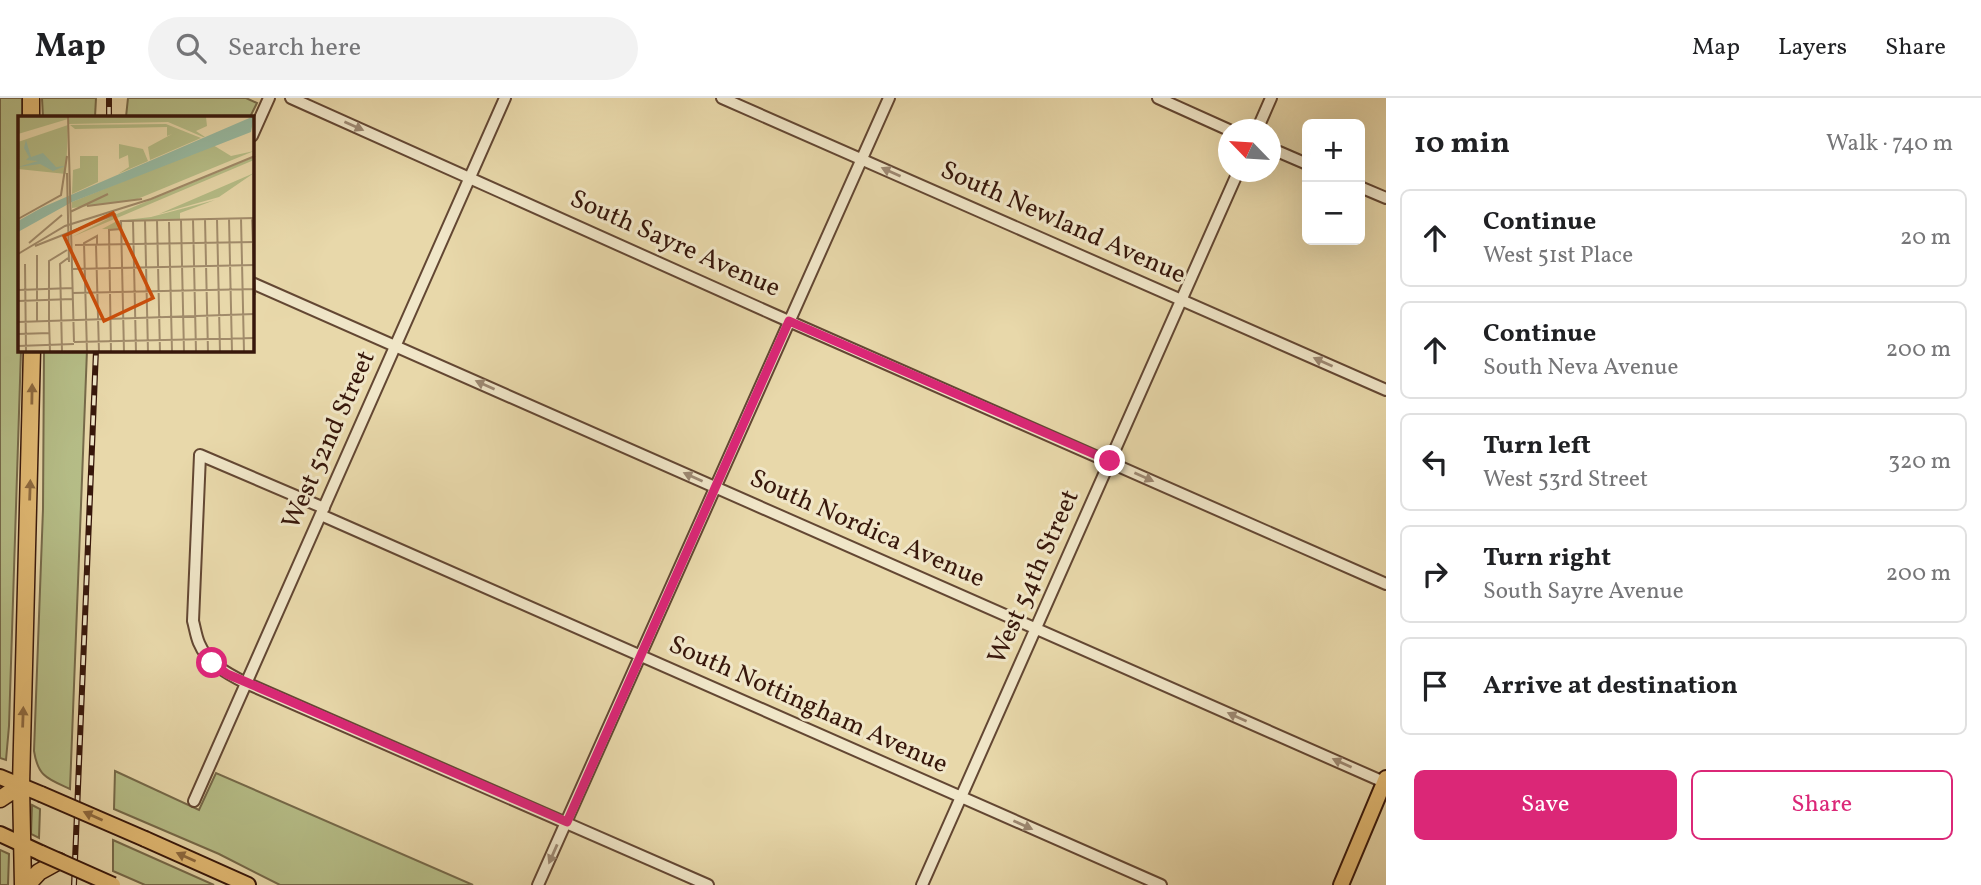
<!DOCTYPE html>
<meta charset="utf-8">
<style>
:root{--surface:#fff;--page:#f2f2f2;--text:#202124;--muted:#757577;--line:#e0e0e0;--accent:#db2777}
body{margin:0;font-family:Vollkorn,serif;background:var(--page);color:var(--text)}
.controls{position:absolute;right:21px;top:21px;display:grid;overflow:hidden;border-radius:10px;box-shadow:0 7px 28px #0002}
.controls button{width:63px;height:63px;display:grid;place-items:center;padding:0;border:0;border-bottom:2px solid var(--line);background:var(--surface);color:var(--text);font:35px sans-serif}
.compass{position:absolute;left:1218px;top:21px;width:63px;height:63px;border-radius:50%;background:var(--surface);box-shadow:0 7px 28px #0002;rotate:295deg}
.stop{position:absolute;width:21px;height:21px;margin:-16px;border:5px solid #db2777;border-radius:50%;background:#fff}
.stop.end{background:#db2777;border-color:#fff;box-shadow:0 2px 7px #0008}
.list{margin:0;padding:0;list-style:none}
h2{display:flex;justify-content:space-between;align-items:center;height:91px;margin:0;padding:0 28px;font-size:30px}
h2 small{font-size:23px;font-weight:400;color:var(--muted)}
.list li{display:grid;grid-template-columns:46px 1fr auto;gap:21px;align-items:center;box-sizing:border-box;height:98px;margin:0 14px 14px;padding:0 14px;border:2px solid var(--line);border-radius:10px}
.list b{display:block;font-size:26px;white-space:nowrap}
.list p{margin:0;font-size:23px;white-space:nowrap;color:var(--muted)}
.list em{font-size:23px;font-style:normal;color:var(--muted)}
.actions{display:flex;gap:14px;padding:21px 28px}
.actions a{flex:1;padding:16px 0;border:2px solid var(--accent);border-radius:10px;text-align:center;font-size:24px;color:var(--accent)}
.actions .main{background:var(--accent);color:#fff}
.icon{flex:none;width:38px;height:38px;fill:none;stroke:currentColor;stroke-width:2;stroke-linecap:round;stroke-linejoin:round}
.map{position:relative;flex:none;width:1386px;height:787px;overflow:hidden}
header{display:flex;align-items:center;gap:42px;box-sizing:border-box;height:98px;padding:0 35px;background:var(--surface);border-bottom:2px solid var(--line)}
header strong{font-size:33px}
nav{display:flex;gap:38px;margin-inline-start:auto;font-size:24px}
.search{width:490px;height:63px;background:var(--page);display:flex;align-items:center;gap:18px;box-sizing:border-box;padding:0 24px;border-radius:38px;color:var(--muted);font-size:26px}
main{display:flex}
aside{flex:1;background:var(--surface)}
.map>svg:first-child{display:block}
</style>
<header>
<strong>Map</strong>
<div class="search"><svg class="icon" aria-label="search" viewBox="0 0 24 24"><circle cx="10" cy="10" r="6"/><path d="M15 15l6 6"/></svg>Search here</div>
<nav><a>Map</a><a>Layers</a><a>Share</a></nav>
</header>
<main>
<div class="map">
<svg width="1386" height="787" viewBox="0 0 1386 787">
<rect width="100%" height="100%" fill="#e8d8aa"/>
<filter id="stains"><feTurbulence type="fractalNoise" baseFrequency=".00286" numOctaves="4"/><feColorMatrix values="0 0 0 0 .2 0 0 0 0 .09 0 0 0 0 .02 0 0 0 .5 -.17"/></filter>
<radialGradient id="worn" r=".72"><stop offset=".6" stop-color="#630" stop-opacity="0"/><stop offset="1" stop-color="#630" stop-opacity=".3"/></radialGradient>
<path fill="#b6be88" stroke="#766a4a" stroke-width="2" d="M0,0H22V19H19V252H21L9,628L6,662L0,660Z
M42,0H96L95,19H43Z
M128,0H246L257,5L250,19H126Z
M44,252H87L70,691C48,681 38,679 34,653L43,411Z
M115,673L199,712L216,675L473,787H280L219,756L114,711Z
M32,707L40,711L39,740L31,736Z
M113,742L214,787H145L113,773Z
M0,752L9,756L8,787H0Z"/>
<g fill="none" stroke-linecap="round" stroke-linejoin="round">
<g stroke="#634733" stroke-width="14">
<path id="minor" d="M291,0L775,217L1386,486
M722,0L1386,292
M1158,0L1229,32
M1257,32L1271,0
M252,38L269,0
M1270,50L1307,66
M1360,89L1386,100
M252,185L1386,685
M324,410L200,357L193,523C195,530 196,538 199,545C207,565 228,576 246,585L708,787
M321,417L1161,787
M194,703L505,0
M538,787L889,0
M922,787L1238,74"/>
</g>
<g stroke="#37170b" stroke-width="18">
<path id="major" d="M0,679L41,696
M0,736L41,755
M145,741L248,787
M1341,787L1386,680"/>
</g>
<g stroke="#37170b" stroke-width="19">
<path id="highway" d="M31,0V19
M0,701L21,687
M23,787L21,687L32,252
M27,787L39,774L59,763"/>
</g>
<use href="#minor" stroke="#f0e6c8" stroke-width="10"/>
<use href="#major" stroke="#e4bc75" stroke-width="14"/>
<use href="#highway" stroke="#e4bc75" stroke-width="16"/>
<g stroke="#37170b" stroke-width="6">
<path id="rail" d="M109,19V0
M74,787L96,252"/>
</g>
<use href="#rail" stroke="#f0e6c8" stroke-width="3.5" stroke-dasharray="10" stroke-linecap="butt"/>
<g stroke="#37170b" stroke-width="18" stroke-linecap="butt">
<path id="major-bridge" d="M41,696L145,741
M41,755L113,787"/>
</g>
<use href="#major-bridge" stroke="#e4bc75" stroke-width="14"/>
</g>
<defs><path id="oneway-solid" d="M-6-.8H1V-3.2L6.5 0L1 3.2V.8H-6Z" transform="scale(1.75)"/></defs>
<g fill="#9d8973">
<use href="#oneway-solid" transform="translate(354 28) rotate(24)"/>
<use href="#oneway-solid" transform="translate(891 74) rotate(-156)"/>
<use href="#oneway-solid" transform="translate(1323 264) rotate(-156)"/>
<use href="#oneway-solid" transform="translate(485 287) rotate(-156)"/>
<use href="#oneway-solid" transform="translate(693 379) rotate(-156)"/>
<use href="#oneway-solid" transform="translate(1144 379) rotate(24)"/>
<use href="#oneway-solid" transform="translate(1237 619) rotate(-156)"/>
<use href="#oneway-solid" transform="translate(1342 665) rotate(-156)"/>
<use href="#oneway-solid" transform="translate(1023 727) rotate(24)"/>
<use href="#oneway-solid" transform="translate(553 756) rotate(114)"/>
</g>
<g fill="#8e6a40">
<use href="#oneway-solid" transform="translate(32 296) rotate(-89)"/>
<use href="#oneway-solid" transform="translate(30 392) rotate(-88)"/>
<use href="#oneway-solid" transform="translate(23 619) rotate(-88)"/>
<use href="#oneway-solid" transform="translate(93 718) rotate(-156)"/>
<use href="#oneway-solid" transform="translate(186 759) rotate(-156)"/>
</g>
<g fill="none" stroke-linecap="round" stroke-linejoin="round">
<path stroke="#db2777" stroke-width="9" d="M212,565L227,576L246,584L567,724L789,223L1110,363"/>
</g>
<g text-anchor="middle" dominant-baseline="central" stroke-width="6" stroke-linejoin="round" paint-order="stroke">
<g font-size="26" fill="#37170b" stroke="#f0e6c8">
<text transform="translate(1063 125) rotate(24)">South Newland Avenue</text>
<text transform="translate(675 146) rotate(24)">South Sayre Avenue</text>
<text transform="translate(329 342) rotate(-66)">West 52nd Street</text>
<text transform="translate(867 431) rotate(24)">South Nordica Avenue</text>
<text transform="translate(1034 479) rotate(-66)">West 54th Street</text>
<text transform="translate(808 607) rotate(24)">South Nottingham Avenue</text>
</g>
</g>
<g transform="translate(18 18)">
<rect width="236" height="236" fill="#e8d8aa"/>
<path d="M0,0H50V3L0,18ZM197,0L188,1L189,10L178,15L187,21H185L150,6L51,8V2ZM148,8L183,22L132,44L130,31L154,18L149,20V11L57,13L52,9ZM50,9L48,58L0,53V26ZM101,28L125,33L130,45L100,58L111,51L110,39L101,43ZM195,29L213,40L236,35L117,84L54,92V86ZM62,40H80V66L54,78L55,54L62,52ZM236,41V44L54,121L101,97ZM236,57L201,81L141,98ZM197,84L162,97V103L102,105V113H84L99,105L133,101Z" fill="#b6be88"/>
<path d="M236,0L233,16L54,86L0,116V105L25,91ZM8,24L13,41L25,37L38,51L47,50L35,55L22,48L0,51L20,45L8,44L11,41L6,32Z" fill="#98bba3"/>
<path fill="none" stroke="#a18b6a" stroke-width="2" d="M50,0L56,226M49,57L51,146M69,90L124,83M52,96L90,78M211,102L214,236M223,102L226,236M234,102L237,179M0,103L43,79L49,40M175,103L178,236M187,103L190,236M199,103L202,236M127,104L130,236M139,104L142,236M163,104L166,236M115,105L118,236M151,106L154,236M11,127L44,99M57,129L237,126M78,129L81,236M17,130L98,98M0,138L47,110L133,83L237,40M19,139V205M7,148L8,236M54,153L237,149M0,174L55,172M54,177L237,173M0,185L54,183M31,204V145L49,134M31,204L32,236M0,206L237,198M0,218L32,217M56,226L237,222M0,230L56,228M44,236L42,148L50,142M69,236L66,127L79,120V129M93,236L91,114L103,113M106,236L103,105L237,102"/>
<path fill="#cd4f0c" fill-opacity="0.15" stroke="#cd4f0c" stroke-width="3.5" d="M95,97L135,182L86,205L46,120Z"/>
<rect width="236" height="236" fill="none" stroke="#37170b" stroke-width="3.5"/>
</g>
<rect width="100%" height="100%" filter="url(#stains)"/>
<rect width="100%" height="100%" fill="url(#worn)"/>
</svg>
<div class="controls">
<button>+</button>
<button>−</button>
</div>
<svg class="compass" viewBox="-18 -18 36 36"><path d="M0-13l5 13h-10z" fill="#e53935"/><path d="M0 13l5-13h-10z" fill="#757577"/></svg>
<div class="stop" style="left:212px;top:565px"></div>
<div class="stop end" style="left:1110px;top:363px"></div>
</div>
<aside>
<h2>10 min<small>Walk · 740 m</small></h2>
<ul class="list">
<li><svg class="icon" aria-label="ahead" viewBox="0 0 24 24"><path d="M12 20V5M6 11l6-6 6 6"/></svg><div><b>Continue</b><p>West 51st Place</p></div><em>20 m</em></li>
<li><svg class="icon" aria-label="ahead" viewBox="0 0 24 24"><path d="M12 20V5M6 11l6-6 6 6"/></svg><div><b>Continue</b><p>South Neva Avenue</p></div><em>200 m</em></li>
<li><svg class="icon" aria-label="left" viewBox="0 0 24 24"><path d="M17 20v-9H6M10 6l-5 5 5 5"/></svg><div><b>Turn left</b><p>West 53rd Street</p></div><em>320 m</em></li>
<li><svg class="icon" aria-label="right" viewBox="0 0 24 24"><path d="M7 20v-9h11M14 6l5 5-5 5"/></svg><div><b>Turn right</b><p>South Sayre Avenue</p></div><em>200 m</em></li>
<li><svg class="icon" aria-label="arrive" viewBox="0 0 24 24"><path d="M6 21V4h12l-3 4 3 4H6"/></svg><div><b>Arrive at destination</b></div></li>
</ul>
<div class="actions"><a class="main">Save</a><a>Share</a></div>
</aside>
</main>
